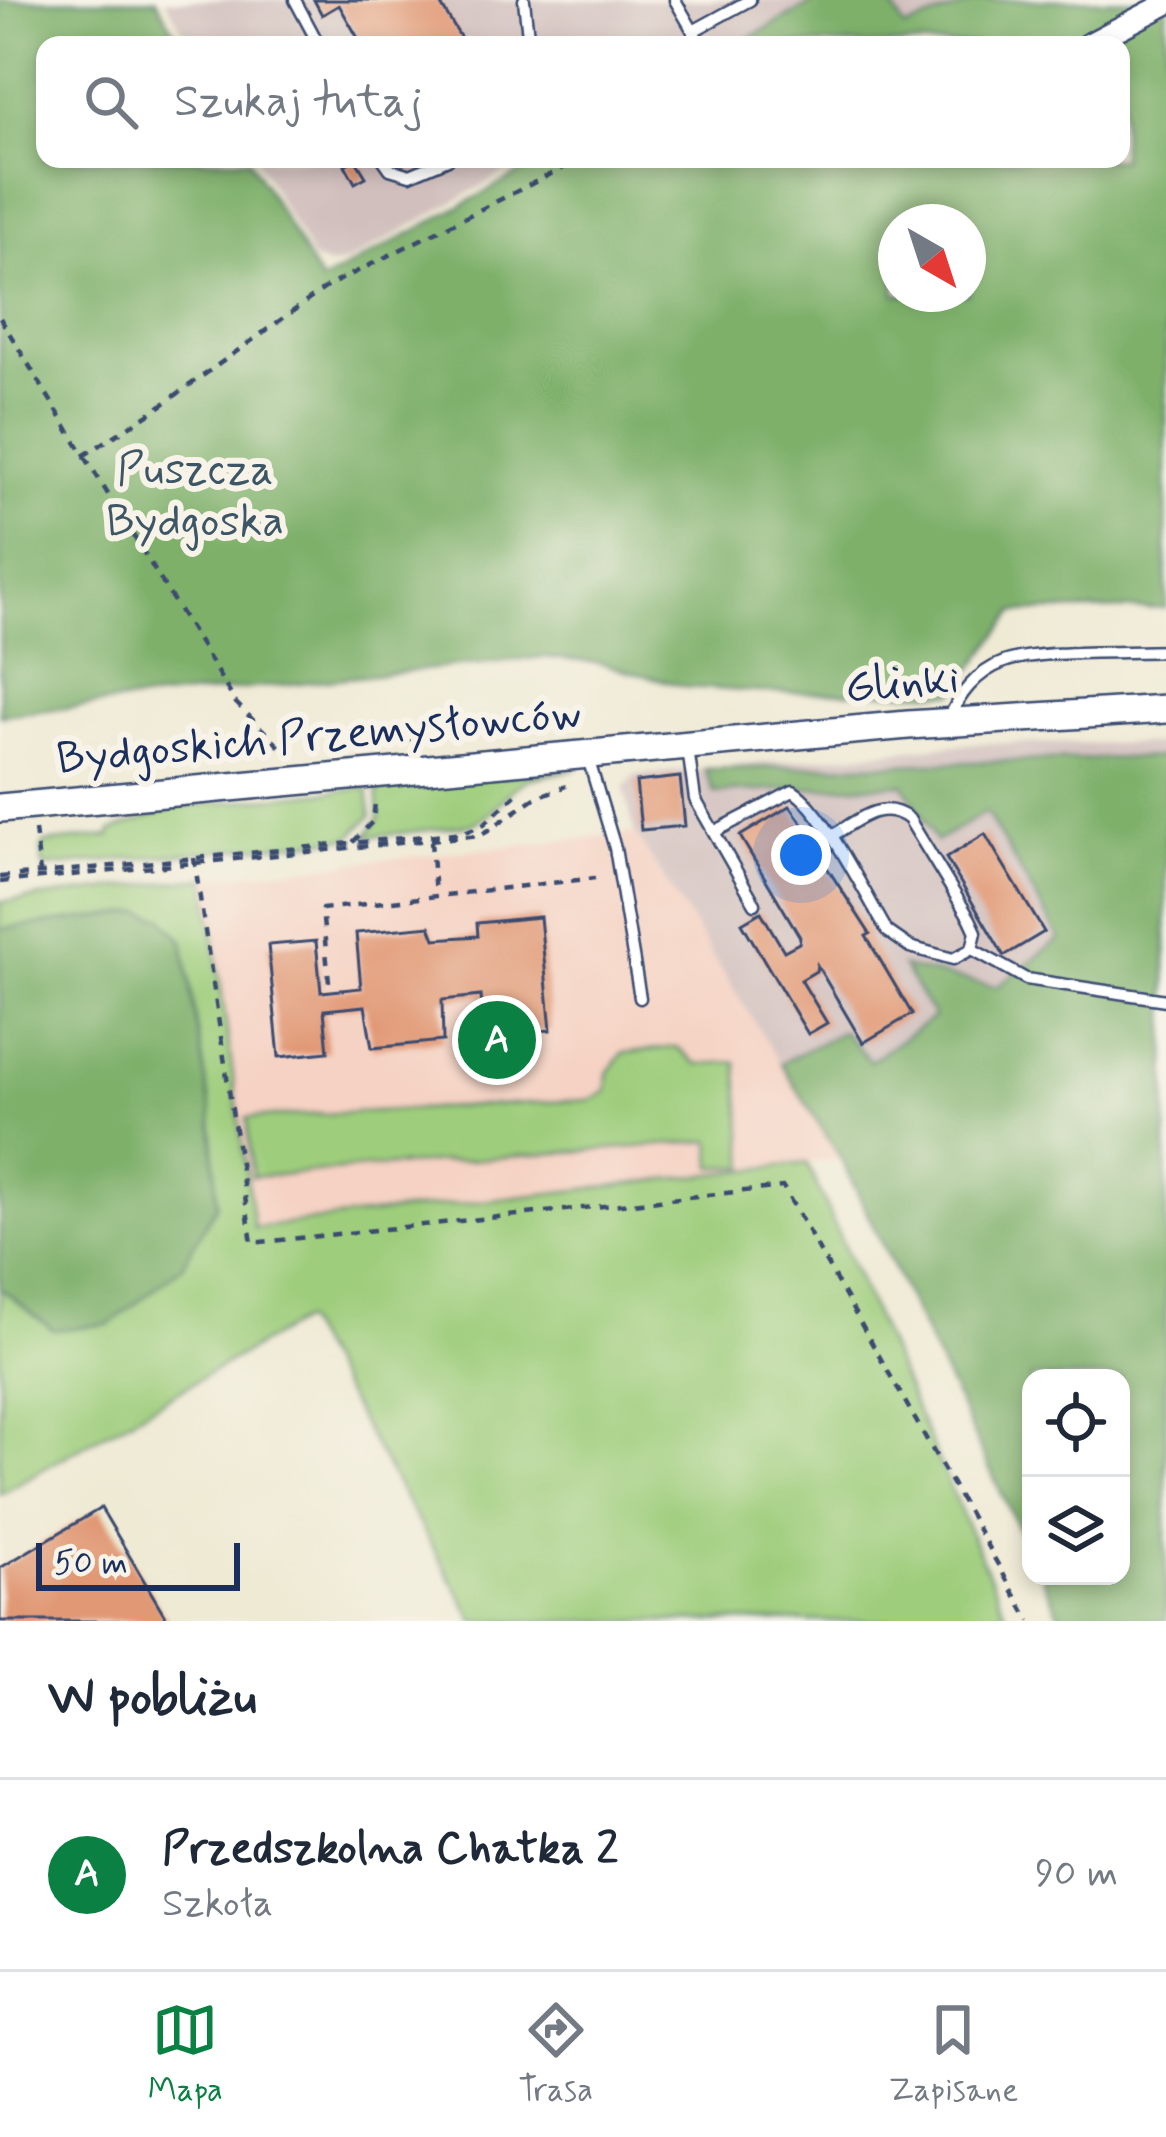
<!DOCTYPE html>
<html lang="pl">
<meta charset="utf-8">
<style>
:root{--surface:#fff;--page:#f2f2f3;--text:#1f2937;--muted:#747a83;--line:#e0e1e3;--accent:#0b8043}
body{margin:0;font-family:Mynerve,sans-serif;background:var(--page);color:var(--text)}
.controls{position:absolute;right:36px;bottom:36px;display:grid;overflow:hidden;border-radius:24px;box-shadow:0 6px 18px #0003}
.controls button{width:108px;height:108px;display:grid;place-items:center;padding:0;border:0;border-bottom:3px solid var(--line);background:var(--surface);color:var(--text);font:60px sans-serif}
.compass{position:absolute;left:878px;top:204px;width:108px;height:108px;border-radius:50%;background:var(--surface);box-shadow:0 6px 18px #0003;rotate:141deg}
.scale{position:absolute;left:36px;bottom:30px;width:204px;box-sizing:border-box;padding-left:12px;border:6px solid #1b2f5e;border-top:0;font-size:33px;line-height:42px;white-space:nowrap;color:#1b2f5e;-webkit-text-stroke:9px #f7f3e8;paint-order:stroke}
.you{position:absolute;left:801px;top:855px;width:42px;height:42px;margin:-30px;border:9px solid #fff;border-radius:50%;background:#1a73e8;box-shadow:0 0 0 18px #1a73e833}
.badge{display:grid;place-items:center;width:78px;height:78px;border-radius:50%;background:var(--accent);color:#fff;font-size:39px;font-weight:700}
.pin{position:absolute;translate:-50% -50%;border:6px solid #fff;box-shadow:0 3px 12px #0006}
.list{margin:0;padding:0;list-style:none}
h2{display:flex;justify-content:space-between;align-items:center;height:156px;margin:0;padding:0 48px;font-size:51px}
h2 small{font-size:39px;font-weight:400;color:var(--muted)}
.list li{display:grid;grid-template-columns:78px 1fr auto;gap:36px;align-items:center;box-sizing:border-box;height:192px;padding:0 48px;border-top:3px solid var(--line)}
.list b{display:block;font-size:45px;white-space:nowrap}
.list p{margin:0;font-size:39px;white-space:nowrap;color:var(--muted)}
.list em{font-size:39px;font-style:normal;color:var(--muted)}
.icon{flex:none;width:66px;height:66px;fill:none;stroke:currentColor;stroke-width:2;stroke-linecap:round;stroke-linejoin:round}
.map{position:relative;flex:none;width:1166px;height:1621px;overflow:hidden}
.search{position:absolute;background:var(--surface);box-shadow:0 6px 18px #0003;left:36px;right:36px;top:36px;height:132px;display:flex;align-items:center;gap:30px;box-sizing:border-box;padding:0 42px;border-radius:24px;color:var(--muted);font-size:45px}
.sheet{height:348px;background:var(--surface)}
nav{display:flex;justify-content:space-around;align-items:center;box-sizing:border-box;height:168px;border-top:3px solid var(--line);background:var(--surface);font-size:33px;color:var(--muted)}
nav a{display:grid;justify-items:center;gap:6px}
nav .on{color:var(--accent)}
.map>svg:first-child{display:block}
</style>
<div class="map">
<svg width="1166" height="1621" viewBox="0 0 1166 1621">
<rect width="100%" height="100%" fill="#f7f3e8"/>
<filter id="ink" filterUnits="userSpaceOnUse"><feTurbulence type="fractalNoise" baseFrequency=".00833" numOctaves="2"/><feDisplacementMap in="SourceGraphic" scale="24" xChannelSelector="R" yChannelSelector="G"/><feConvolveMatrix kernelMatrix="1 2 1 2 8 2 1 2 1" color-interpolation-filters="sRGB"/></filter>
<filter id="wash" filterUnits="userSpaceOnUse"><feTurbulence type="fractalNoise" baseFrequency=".004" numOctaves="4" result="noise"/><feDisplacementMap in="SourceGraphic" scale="48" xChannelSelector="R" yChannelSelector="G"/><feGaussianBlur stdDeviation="2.7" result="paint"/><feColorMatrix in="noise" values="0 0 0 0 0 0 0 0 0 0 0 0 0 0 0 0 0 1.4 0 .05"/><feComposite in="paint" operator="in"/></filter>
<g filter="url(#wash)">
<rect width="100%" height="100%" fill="#efead4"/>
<path fill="#f5d2c3" d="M635,833L841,1159L253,1229L206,878Z"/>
<path fill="#d1bfbd" d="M165,0H818L737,45H191Z
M889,0H1121L1037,45H913Z
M256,159H530L345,263L330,266L313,260Z
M975,743L1166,744V1621H1063L1041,1576H1121V1378H1031V1555L841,1159L635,833L624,789L636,775Z"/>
<path fill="#9ecd7b" stroke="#5c7e6c" stroke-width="3" d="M577,769L529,779L513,789L487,816L471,825L366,837L379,818L377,787Z
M368,788L371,816L349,838L43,867L41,849L45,843L110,836L111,831L175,807Z
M206,878L254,1228L807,1163L1009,1621H475L302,1320L0,1494V902Z
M677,1047L697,1064L737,1062L746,1167H713L711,1141L252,1177L247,1118L589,1100L607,1092L608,1073L623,1053Z"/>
<path fill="#7eb06b" stroke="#4c7064" stroke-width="3" fill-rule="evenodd" d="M0,0H156L182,45H45V159H249L321,282L546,159H1121V45H737L818,0H889L905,28L982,0H1166V608L1015,612L954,693L760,692L687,687L600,663L544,657L0,715ZM896,222H968V294H896Z
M1166,757V1621H1063L1041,1576H1121V1378H1031V1555L841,1159L781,1063L843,1031L870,1061L934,1017L903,967L997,987L1060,939L986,812L936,842L904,784L714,793L705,769Z
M142,912L163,918L183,941L212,1117L217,1204L181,1267L110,1324L53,1330L0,1288V929Z"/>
<g id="blocks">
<path fill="#e19874" d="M314,0H438L465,45H362L339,5L322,15Z
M355,159L366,177L355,183L345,165Z
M680,777L685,826L641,830L636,782Z
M790,806L819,847L817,852L870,934L866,936L912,1014L863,1043L817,965L816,971L801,980L827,1023L808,1034L742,923L761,912L784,951L799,943L800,937L740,836Z
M985,834L1044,932L1004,956L946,858Z
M540,917L551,1030L485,1036L481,996L442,1000L443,1041L372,1048L365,1006L324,1010L328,1052L279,1057L268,945L316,941L321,992L361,988L356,933L430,926L435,939L478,936L477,923Z
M101,1508L168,1621H0V1568Z"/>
</g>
</g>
<g filter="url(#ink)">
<use href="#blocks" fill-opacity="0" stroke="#3b4b70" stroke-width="3"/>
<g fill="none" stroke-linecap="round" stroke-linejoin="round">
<g stroke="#3b4b70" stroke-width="15">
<path id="service" d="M295,0L319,45
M524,0L529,45
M675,0L701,45
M693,31L750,0
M383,159L390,169L410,175L448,159
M947,722C959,695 975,673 1004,662C1037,650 1127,653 1166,651
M688,749L695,799L755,904
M588,758L615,848L640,998
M714,832L793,791C823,809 867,897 887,931L910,947L953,959L972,949L976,932L970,919L909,819C881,797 856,822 830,837
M972,949L1026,979L1166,1000"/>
</g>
<g stroke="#3b4b70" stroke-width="26">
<path id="minor" d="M1087,45L1166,4"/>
</g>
<g stroke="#3b4b70" stroke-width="32">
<path id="tertiary" d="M0,808L908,725L1166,709"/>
</g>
<path stroke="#3b4b70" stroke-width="4.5" stroke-dasharray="9 9" stroke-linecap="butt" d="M0,318L236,703L286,753
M83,456L155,410L328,286L581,159
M368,750L369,740L376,734L423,741
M35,830L40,873
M431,841L435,895
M353,842L373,821L375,803
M194,858L252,1243L783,1187L1030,1621
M0,877L465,832L484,824L522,789
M0,882L481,835L535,798L566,786
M329,982L322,909L595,878"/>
<use href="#service" stroke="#fff" stroke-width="10"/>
<use href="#minor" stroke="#fff" stroke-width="21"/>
<use href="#tertiary" stroke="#fff" stroke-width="27"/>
</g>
</g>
<g text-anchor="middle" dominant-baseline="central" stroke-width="12" stroke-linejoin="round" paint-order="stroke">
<g font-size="45" fill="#3c5665" stroke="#f7f3e8">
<text x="195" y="470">Puszcza<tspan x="195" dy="52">Bydgoska</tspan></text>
</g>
<g font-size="45" fill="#1b2f5e" stroke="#f7f3e8">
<text transform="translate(902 684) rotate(-5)">Glinki</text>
<text transform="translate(319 737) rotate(-5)">Bydgoskich Przemysłowców</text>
</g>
</g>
</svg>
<div class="controls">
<button><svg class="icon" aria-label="locate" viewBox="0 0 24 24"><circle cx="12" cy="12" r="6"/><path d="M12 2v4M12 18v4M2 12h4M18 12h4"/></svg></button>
<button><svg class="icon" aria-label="layers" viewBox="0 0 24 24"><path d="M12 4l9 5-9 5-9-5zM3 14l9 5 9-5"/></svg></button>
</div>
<svg class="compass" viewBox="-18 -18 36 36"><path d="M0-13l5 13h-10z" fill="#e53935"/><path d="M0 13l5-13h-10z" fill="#747a83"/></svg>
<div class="scale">50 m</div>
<div class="you"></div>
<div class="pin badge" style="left:497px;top:1040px">A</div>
<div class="search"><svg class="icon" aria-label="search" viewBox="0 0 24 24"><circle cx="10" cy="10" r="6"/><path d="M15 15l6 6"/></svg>Szukaj tutaj</div>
</div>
<section class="sheet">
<h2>W pobliżu<small></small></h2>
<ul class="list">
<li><span class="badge">A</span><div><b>Przedszkolna Chatka 2</b><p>Szkoła</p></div><em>90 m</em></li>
</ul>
</section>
<nav>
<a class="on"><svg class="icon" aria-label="map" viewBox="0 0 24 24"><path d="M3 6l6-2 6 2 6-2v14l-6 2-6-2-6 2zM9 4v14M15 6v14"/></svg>Mapa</a>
<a><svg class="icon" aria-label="directions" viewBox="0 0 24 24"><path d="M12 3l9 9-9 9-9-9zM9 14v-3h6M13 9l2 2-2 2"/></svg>Trasa</a>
<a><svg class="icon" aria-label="saved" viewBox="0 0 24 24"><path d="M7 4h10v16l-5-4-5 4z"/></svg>Zapisane</a>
</nav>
